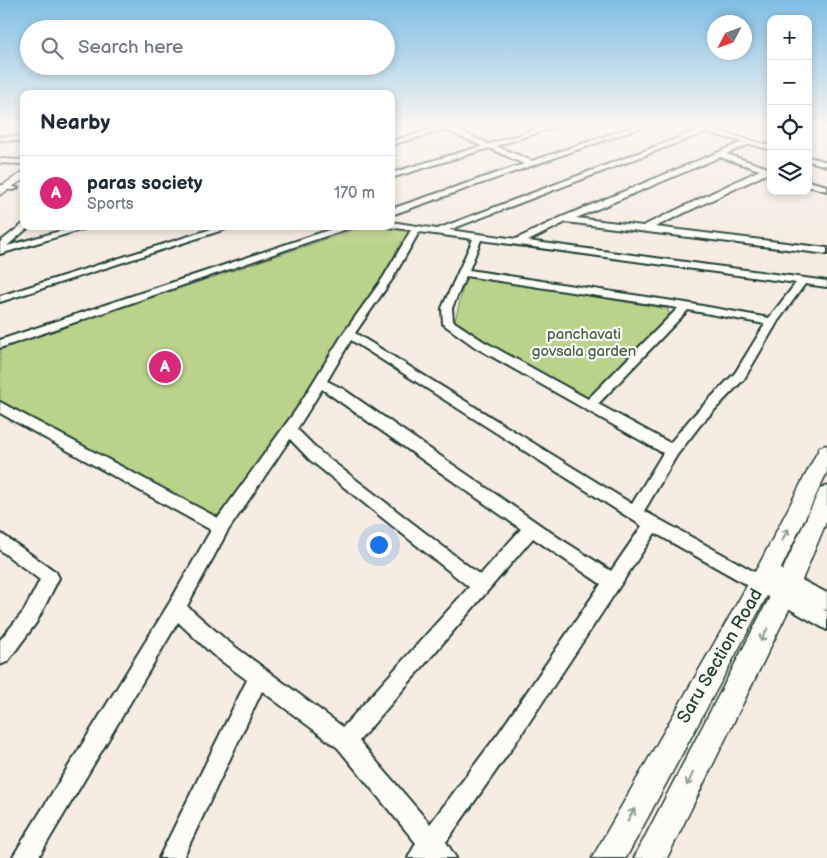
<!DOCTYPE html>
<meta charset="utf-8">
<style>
:root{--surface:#fff;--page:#f2f2f3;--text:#1f2937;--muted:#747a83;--line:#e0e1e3;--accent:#db2777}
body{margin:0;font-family:"Balsamiq Sans",sans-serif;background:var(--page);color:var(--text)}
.controls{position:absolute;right:15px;top:15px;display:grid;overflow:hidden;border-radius:10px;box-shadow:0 2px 8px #0003}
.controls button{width:45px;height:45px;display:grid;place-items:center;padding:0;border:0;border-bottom:1px solid var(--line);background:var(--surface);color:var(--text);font:25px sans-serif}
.compass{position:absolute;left:707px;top:15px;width:45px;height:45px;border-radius:50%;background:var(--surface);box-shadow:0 2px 8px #0003;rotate:229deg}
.you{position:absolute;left:378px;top:544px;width:18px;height:18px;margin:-12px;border:4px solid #fff;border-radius:50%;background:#1a73e8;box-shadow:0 0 0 8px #1a73e833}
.badge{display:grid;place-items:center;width:32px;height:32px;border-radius:50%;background:var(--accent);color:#fff;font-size:16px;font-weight:700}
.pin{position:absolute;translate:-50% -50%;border:2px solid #fff;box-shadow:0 1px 5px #0006}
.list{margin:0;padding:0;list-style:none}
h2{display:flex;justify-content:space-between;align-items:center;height:65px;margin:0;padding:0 20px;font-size:21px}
h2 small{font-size:16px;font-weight:400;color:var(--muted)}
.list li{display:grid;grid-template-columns:32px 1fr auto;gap:15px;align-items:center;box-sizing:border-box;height:75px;padding:0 20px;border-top:1px solid var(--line)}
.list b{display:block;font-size:19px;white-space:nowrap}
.list p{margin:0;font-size:16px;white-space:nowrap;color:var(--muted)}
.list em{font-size:16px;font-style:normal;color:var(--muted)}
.icon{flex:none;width:28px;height:28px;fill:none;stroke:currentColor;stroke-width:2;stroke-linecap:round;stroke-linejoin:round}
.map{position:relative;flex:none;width:827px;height:858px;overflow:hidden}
.search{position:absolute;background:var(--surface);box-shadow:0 2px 8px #0003;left:20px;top:20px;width:375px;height:55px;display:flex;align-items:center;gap:12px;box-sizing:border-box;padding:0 18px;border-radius:28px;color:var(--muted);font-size:19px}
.panel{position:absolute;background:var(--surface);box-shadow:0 2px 8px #0003;left:20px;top:90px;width:375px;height:140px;border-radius:10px}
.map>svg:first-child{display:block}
</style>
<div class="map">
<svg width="827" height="858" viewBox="0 0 827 858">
<rect width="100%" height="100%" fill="#f6ece1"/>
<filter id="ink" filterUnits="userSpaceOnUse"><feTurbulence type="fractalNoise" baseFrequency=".02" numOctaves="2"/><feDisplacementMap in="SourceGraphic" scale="10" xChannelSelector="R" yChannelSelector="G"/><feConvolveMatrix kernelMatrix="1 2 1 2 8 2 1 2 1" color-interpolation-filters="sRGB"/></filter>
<g filter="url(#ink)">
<path fill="#bad38a" stroke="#6c885f" d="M365,226L405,230L410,235L314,389L289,442L219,521L0,406V349Z
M466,275L668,309L670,320L657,344L589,398L482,340L455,321Z"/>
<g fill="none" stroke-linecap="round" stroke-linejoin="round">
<g stroke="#1f3d34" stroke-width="4">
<path id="street" d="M444,126H455L452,128L489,144L548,126H558L496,146L532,161L635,126H645L391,215V209L524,164L489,148L391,178V173L482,146L445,130L391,145V141Z
M699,126L771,146V150L750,144L726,154L771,169V173H768L655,227L827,248V254L566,222L528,241L827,281V287L805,284L778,321L744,379L701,424L677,455L644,511L762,576L759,571L762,565L768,563L827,593V610L822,609L827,611V630L655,533L512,748L446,842L456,858H408L416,843L338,748L262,691L183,858H159L247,680L212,654L178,622L38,858H12L170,602L211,530L0,413V402L218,518L296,410L343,334L383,278L411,230L388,227L391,226V222L437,229L699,130L696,128ZM706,132L743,142L562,217L516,239L449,230ZM720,157L760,170L643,226L576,218ZM419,232L473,239L442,308L443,324L475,347L663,453L632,504L355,333L393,278ZM481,240L796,283L769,318L686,303L469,270ZM466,276L678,308L588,399L483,341L453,321L452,308ZM688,310L765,324L735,373L691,418L670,443L598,404ZM351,340L642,526L611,571L559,538L343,389L327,381ZM322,389L521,529L480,575L320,452L297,429ZM290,439L310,460L469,587L343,727L226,640L187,606L227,532ZM533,538L601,584L498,734L430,824L359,741Z
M0,136L24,137V141L0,140Z
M808,157L827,162V166L808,161Z
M0,159L24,160V164L0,163Z
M808,181L827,186V191L808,186Z
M0,185L18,188L14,190L0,189Z
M23,224L24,226H30L7,246L78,226H93L0,254V242Z
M221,226H235L0,302V296Z
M341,226H355L0,348V340Z
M0,533L56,572L59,578L36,623L7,662L0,665V640L24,611L40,580L0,550Z"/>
</g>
<g stroke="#1f3d34" stroke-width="3">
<path id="secondary" d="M24,171V179L0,195V187Z
M827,445V472L776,579L626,858H592L760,563L820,447Z
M827,486V520L795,597L667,858H634L774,589L820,489Z"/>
</g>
<use href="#street" fill="#fdfcf7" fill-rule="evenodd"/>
<use href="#secondary" fill="#fdfcf7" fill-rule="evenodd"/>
</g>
<defs><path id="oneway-shaft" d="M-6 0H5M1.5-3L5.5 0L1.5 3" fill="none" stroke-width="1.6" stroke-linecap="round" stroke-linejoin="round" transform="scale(1.25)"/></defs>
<g stroke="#8e9c96">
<use href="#oneway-shaft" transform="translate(785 535) rotate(-63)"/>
<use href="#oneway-shaft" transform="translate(764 635) rotate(118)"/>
<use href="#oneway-shaft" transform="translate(690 779) rotate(116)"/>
<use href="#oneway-shaft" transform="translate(631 815) rotate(-61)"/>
</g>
</g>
<linearGradient id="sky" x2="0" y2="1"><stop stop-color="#7ebee4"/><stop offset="0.51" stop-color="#fbf6f2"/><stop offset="1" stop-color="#fbf6f2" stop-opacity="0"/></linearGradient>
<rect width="827" height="246" fill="url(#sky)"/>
<g text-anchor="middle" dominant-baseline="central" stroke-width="4.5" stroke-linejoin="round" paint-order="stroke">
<g font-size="15" fill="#46624a" stroke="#fdfcf7">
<text x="584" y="334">panchavati<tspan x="584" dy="17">govsala garden</tspan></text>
</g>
<g font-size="18" fill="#1f3d34" stroke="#fdfcf7">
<text transform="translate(720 656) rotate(-60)">Saru Section Road</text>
</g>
</g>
</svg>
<div class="controls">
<button>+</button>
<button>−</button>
<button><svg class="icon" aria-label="locate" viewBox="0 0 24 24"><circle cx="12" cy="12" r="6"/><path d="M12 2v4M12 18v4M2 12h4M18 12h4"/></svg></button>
<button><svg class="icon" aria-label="layers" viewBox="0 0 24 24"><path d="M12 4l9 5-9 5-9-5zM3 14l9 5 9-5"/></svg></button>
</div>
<svg class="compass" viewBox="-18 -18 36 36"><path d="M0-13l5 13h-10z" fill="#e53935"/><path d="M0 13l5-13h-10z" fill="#747a83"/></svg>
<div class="you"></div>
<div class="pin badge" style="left:165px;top:367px">A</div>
<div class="search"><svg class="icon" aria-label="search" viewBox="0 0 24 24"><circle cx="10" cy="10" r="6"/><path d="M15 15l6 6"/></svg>Search here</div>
<section class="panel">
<h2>Nearby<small></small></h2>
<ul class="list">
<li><span class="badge">A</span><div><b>paras society</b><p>Sports</p></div><em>170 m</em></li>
</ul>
</section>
</div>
